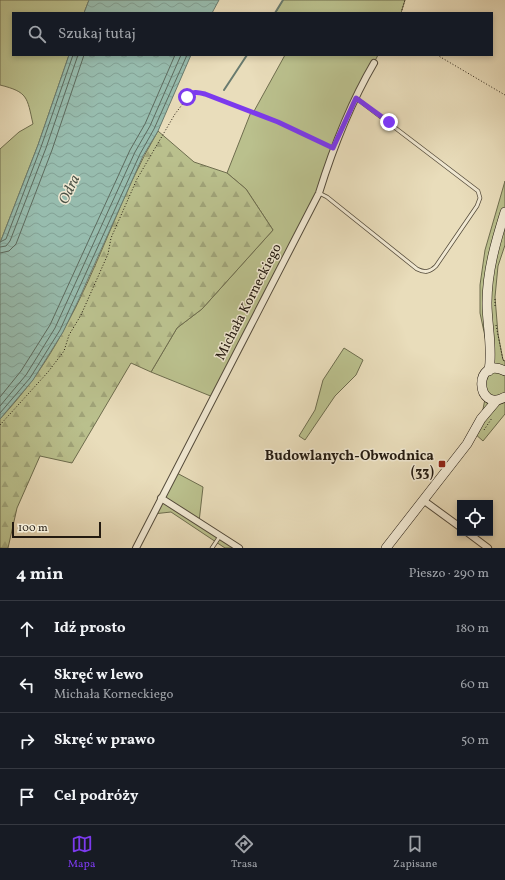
<!DOCTYPE html>
<html lang="pl">
<meta charset="utf-8">
<style>
:root{--surface:#171b24;--page:#242831;--text:#f1f3f6;--muted:#9ea1a6;--line:#363941;--accent:#7c3aed}
body{margin:0;font-family:Vollkorn,serif;background:var(--page);color:var(--text)}
.controls{position:absolute;right:12px;bottom:12px;display:grid;overflow:hidden;border-radius:0px;box-shadow:0 2px 6px #0003}
.controls button{width:36px;height:36px;display:grid;place-items:center;padding:0;border:0;border-bottom:1px solid var(--line);background:var(--surface);color:var(--text);font:20px sans-serif}
.scale{position:absolute;left:12px;bottom:10px;width:89px;box-sizing:border-box;padding-left:4px;border:2px solid #231a10;border-top:0;font-size:11px;line-height:14px;white-space:nowrap;color:#231a10;-webkit-text-stroke:3px #f1e9d3;paint-order:stroke}
.stop{position:absolute;width:12px;height:12px;margin:-9px;border:3px solid #7c3aed;border-radius:50%;background:#fff}
.stop.end{background:#7c3aed;border-color:#fff;box-shadow:0 1px 4px #0008}
.list{margin:0;padding:0;list-style:none}
h2{display:flex;justify-content:space-between;align-items:center;height:52px;margin:0;padding:0 16px;font-size:17px}
h2 small{font-size:13px;font-weight:400;color:var(--muted)}
.list li{display:grid;grid-template-columns:26px 1fr auto;gap:12px;align-items:center;box-sizing:border-box;height:56px;padding:0 16px;border-top:1px solid var(--line)}
.list b{display:block;font-size:15px;white-space:nowrap}
.list p{margin:0;font-size:13px;white-space:nowrap;color:var(--muted)}
.list em{font-size:13px;font-style:normal;color:var(--muted)}
.icon{flex:none;width:22px;height:22px;fill:none;stroke:currentColor;stroke-width:2;stroke-linecap:round;stroke-linejoin:round}
.map{position:relative;flex:none;width:505px;height:548px;overflow:hidden}
.search{position:absolute;background:var(--surface);box-shadow:0 2px 6px #0003;left:12px;right:12px;top:12px;height:44px;display:flex;align-items:center;gap:10px;box-sizing:border-box;padding:0 14px;border-radius:0px;color:var(--muted);font-size:15px}
.sheet{height:276px;background:var(--surface)}
nav{display:flex;justify-content:space-around;align-items:center;box-sizing:border-box;height:56px;border-top:1px solid var(--line);background:var(--surface);font-size:11px;color:var(--muted)}
nav a{display:grid;justify-items:center;gap:2px}
nav .on{color:var(--accent)}
.map>svg:first-child{display:block}
</style>
<div class="map">
<svg width="505" height="548" viewBox="0 0 505 548">
<defs>
<pattern id="forest-firs" width="22" height="20" patternUnits="userSpaceOnUse"><rect width="22" height="20" fill="#bac08d"/><path d="M5 1l3.5 6h-7zM16 11l3.5 6h-7z" fill="#a0a479"/></pattern>
<pattern id="water-waves" width="16" height="10" patternUnits="userSpaceOnUse"><rect width="16" height="10" fill="#97bcae"/><path d="M0 5q4-4 8 0t8 0" fill="none" stroke="#82a195"/></pattern>
</defs>
<rect width="100%" height="100%" fill="#e9ddbb"/>
<filter id="stains"><feTurbulence type="fractalNoise" baseFrequency=".005" numOctaves="4"/><feColorMatrix values="0 0 0 0 .2 0 0 0 0 .09 0 0 0 0 .02 0 0 0 .5 -.17"/></filter>
<radialGradient id="worn" r=".72"><stop offset=".6" stop-color="#630" stop-opacity="0"/><stop offset="1" stop-color="#630" stop-opacity=".3"/></radialGradient>
<path fill="#bac08d" stroke="#6e6d4e" d="M0,0H89L84,13H13V55H69L38,145L0,243V149L19,132L33,124C27,97 28,92 0,85Z
M283,0H405L401,13H278L276,12Z
M285,55H378L356,98L319,193L213,397L151,372L177,328L202,309L273,230L246,189L227,173L251,112L253,113Z
M505,181V245L498,266L495,297L498,334L503,360L505,361V414L483,441L474,433L481,419L485,399L487,346L480,313V285L485,250Z
M344,348L363,360L356,375L335,396L305,440L299,436L315,410L323,380Z
M175,472L203,487L199,522L239,548H225L171,512L153,514Z"/>
<path fill="url(#forest-firs)" stroke="#6e6d4e" d="M158,131L194,162L227,173L246,189L273,230L202,309L177,328L151,372L131,363L72,463L40,456L17,508L8,548H0V419C24,393 45,365 62,333C99,268 120,195 158,131Z"/>
<path fill="url(#water-waves)" stroke="#697b6f" d="M89,0H219L212,13H84Z
M69,55H191L158,131L143,156L79,299L63,332L33,380L0,419V243L38,145Z"/>
<g fill="none" stroke-linecap="round" stroke-linejoin="round">
<path stroke="#5d6b5f" stroke-width="1" d="M0,242L6,239L41,147L73,55
M0,247L6,246L10,241L46,148L78,55
M0,253L9,251L16,244L52,150L84,55
M0,397L21,371L50,325L130,150L145,124L175,55
M0,406L26,375L55,328L135,152L150,126L181,55
M0,413L30,378L60,330L140,154L154,129L187,55"/>
<path stroke="#697b6f" stroke-width="2" d="M275,13L283,0
M224,90L247,55"/>
<g stroke="#544b3b" stroke-width="4.5">
<path id="service" d="M319,193L327,197L417,269C425,273 430,272 436,266L477,206L480,198L478,191L356,98
M212,548L220,536"/>
</g>
<g stroke="#544b3b" stroke-width="8">
<path id="minor" d="M161,498L239,548
M423,500L460,527
M468,533L488,548
M136,548L319,193C333,148 350,104 374,63"/>
</g>
<g stroke="#231a10" stroke-width="10">
<path id="secondary" d="M489,371C493,348 487,325 487,303C487,271 496,241 505,212
M505,371C473,355 475,414 505,397
M386,548L467,444L481,419L497,400"/>
</g>
<path stroke="#231a10" stroke-width="1" stroke-dasharray="1 2" stroke-linecap="butt" d="M401,13L405,0
M437,55L505,95
M495,306V298
M496,325L503,360L505,361
M0,425L48,372L64,351L69,335L81,315L108,254L111,238L137,179L175,114L191,93L197,92L205,94L278,122L328,146
M484,430L492,418"/>
<use href="#service" stroke="#f1e9d3" stroke-width="3"/>
<use href="#minor" stroke="#f1e9d3" stroke-width="6"/>
<use href="#secondary" stroke="#f1e9d3" stroke-width="9"/>
</g>
<g fill="none" stroke-linecap="round" stroke-linejoin="round">
<path stroke="#7c3aed" stroke-width="5" d="M187,97C193,91 197,92 205,94L278,122L333,148L356,98L389,122"/>
</g>
<rect fill="#8f2418" stroke="#f1e9d3" stroke-width="1.5" x="438" y="460" width="8" height="8" rx="2"/>
<g text-anchor="middle" dominant-baseline="central" stroke-width="3" stroke-linejoin="round" paint-order="stroke">
<g font-size="14" fill="#231a10" stroke="#f1e9d3">
<text transform="translate(249 302) rotate(-63)">Michała Korneckiego</text>
</g>
<g font-size="14" font-weight="bold" fill="#231a10" stroke="#f1e9d3" text-anchor="end">
<text x="434" y="456">Budowlanych-Obwodnica<tspan x="434" dy="16">(33)</tspan></text>
</g>
<g font-size="15" font-style="italic" fill="#4c5347" stroke="#f1e9d3">
<text transform="translate(70 190) rotate(-65)">Odra</text>
</g>
</g>
<rect width="100%" height="100%" filter="url(#stains)"/>
<rect width="100%" height="100%" fill="url(#worn)"/>
</svg>
<div class="controls">
<button><svg class="icon" aria-label="locate" viewBox="0 0 24 24"><circle cx="12" cy="12" r="6"/><path d="M12 2v4M12 18v4M2 12h4M18 12h4"/></svg></button>
</div>
<div class="scale">100 m</div>
<div class="stop" style="left:187px;top:97px"></div>
<div class="stop end" style="left:389px;top:122px"></div>
<div class="search"><svg class="icon" aria-label="search" viewBox="0 0 24 24"><circle cx="10" cy="10" r="6"/><path d="M15 15l6 6"/></svg>Szukaj tutaj</div>
</div>
<section class="sheet">
<h2>4 min<small>Pieszo · 290 m</small></h2>
<ul class="list">
<li><svg class="icon" aria-label="ahead" viewBox="0 0 24 24"><path d="M12 20V5M6 11l6-6 6 6"/></svg><div><b>Idź prosto</b></div><em>180 m</em></li>
<li><svg class="icon" aria-label="left" viewBox="0 0 24 24"><path d="M17 20v-9H6M10 6l-5 5 5 5"/></svg><div><b>Skręć w lewo</b><p>Michała Korneckiego</p></div><em>60 m</em></li>
<li><svg class="icon" aria-label="right" viewBox="0 0 24 24"><path d="M7 20v-9h11M14 6l5 5-5 5"/></svg><div><b>Skręć w prawo</b></div><em>50 m</em></li>
<li><svg class="icon" aria-label="arrive" viewBox="0 0 24 24"><path d="M6 21V4h12l-3 4 3 4H6"/></svg><div><b>Cel podróży</b></div></li>
</ul>
</section>
<nav>
<a class="on"><svg class="icon" aria-label="map" viewBox="0 0 24 24"><path d="M3 6l6-2 6 2 6-2v14l-6 2-6-2-6 2zM9 4v14M15 6v14"/></svg>Mapa</a>
<a><svg class="icon" aria-label="directions" viewBox="0 0 24 24"><path d="M12 3l9 9-9 9-9-9zM9 14v-3h6M13 9l2 2-2 2"/></svg>Trasa</a>
<a><svg class="icon" aria-label="saved" viewBox="0 0 24 24"><path d="M7 4h10v16l-5-4-5 4z"/></svg>Zapisane</a>
</nav>
